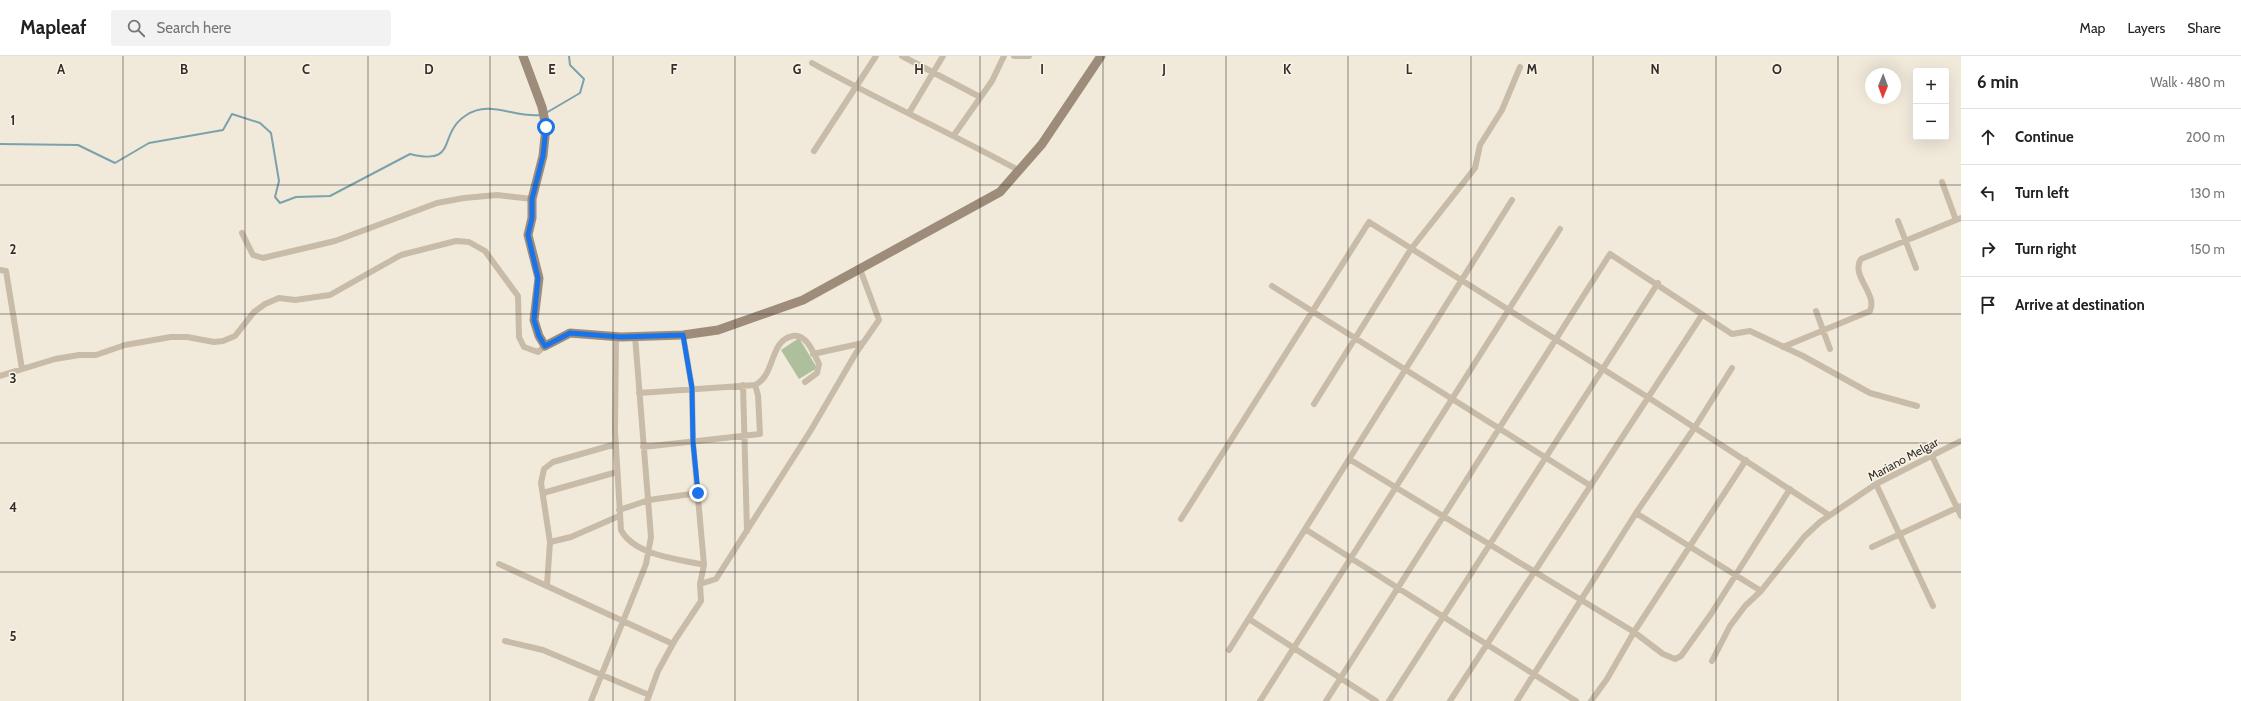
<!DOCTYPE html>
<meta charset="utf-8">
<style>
:root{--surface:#fff;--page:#f2f2f2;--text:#222;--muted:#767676;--line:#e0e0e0}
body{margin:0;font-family:Cabin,sans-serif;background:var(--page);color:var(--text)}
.controls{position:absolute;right:12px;top:12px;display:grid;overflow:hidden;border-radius:4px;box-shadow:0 4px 16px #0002}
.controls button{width:36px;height:36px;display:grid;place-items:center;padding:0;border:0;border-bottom:1px solid var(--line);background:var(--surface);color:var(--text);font:20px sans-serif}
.compass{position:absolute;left:1865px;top:12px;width:36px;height:36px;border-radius:50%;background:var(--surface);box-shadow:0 4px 16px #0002;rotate:181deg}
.stop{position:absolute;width:12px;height:12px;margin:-9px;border:3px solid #1a73e8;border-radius:50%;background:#fff}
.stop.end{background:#1a73e8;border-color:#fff;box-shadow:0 1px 4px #0008}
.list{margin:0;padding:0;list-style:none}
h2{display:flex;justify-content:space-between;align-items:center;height:52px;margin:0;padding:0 16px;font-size:17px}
h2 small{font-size:13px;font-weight:400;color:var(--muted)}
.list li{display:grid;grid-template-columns:26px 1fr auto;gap:12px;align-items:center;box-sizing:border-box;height:56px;padding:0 16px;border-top:1px solid var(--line)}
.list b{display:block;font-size:15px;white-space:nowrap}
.list em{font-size:13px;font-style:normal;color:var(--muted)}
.icon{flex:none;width:22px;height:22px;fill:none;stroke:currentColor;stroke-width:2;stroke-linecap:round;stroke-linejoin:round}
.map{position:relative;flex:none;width:1961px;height:645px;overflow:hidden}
header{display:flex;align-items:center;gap:24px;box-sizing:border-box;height:56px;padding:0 20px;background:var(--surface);border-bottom:1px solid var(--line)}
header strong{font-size:19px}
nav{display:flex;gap:22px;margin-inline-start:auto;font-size:14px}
.search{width:280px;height:36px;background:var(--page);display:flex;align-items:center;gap:10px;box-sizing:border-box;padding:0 14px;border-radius:4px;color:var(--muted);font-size:15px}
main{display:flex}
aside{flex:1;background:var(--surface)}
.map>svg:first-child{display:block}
</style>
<header>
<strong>Mapleaf</strong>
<div class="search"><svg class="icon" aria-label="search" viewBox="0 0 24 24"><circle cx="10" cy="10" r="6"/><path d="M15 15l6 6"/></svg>Search here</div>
<nav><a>Map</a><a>Layers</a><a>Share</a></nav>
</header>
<main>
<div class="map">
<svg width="1961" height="645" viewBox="0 0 1961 645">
<rect width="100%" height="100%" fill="#f1eadb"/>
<path fill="#adbf9c" d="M799,282L817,312L799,323L781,294Z"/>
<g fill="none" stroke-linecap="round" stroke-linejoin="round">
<path stroke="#7ba2ac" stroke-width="2" d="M546,57L580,37L584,23L570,9L569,0
M0,88L78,89L115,107L149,87L223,74L232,58L260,67L271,77L279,125L275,141L280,147L296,141L330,140L410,98C459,110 437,79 465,60C489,43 514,62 540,59"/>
<path stroke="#c8bca8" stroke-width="6" d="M902,0L980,41
M1014,0H1029
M812,7C880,45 951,77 1020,115
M909,57L943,0
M954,79L992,25L1004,0
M814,95L876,0
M1942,126L1956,164
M1898,165L1916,212
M242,177L253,199L263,202L335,185L437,147L464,142L497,139L532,143
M0,214L6,215L22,313
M1272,230L1591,430
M1816,255L1830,293
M683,279L692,332L693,386L704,509L700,528
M616,280L615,375L621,474C635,500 679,503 704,509
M1783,291L1870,255C1878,238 1850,219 1861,203L1961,162
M813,298L863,287
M0,320L55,303L79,299H96L125,289L171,281H187L214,286L223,285L235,280L254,256L265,248L279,242L295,244L330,239L401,199L456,185L469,186L485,195L518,240L519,281L524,291L538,296L545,290
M743,329L747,475
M755,329C776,319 769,284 793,280C807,278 814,298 819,308L817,317L805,326
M639,337L755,329L758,339L760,378L643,391
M1314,348L1411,193L1475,112L1480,89L1502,54L1520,11
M1932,400L1961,460
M1349,403L1634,576L1746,404
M1876,428L1933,550
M543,437L617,416
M619,454L649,444L698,437
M1636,457L1761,535
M1181,463L1369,166L1649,342L1829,459
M1305,473L1576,645
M550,486L571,481L619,460
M1872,491L1961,450
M499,508L673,588
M547,529L550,486L541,427L544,413L553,406L616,388
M1249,563L1376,645
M505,585L543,594L649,639
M1229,594L1512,144
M1712,605L1730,570L1745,550L1761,535L1804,481L1820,466L1876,428L1961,385
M591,645L646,508L651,481L635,280
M647,645L658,615L675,584L701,545L700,528L716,523L811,374L856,297L879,264L860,213
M1260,645L1560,173
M1326,645L1610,198L1732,278L1750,275L1803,300L1870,337L1917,350
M1389,645L1658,227
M1450,645L1702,259
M1517,645L1636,457L1695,371L1732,312
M1591,645L1607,623L1634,576L1663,598L1675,603L1681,600L1711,558L1790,433"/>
<path stroke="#9c8c79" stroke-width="9" d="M523,0L542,51L546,71L543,100L532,143V162L528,179L539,222L534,264L539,280L545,290L570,277L621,281L683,279L718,274L803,244L1000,136L1042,88L1101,0"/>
</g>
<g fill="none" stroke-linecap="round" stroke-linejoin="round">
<path stroke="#1a73e8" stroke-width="5" d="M546,71L543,100L532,143V162L528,179L538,222L534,264L539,280L545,290L570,277L621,281L683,279L692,332L693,386L698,437"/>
</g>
<path fill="none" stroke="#352e28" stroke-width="1" stroke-opacity="0.55" d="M123,0V645M245,0V645M368,0V645M490,0V645M613,0V645M735,0V645M858,0V645M980,0V645M1103,0V645M1226,0V645M1348,0V645M1471,0V645M1593,0V645M1716,0V645M1838,0V645M0,129H1961M0,258H1961M0,387H1961M0,516H1961"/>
<g text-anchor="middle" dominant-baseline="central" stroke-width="3" stroke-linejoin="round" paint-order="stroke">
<g font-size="12" fill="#352e28" stroke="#f8f3e7">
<text transform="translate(1903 403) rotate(-28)">Mariano Melgar</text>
</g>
</g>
<g font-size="13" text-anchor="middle" font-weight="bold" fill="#352e28" stroke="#f8f3e7" stroke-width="3" stroke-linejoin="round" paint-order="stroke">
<text x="61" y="18">A</text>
<text x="184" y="18">B</text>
<text x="306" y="18">C</text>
<text x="429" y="18">D</text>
<text x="552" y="18">E</text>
<text x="674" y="18">F</text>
<text x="797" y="18">G</text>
<text x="919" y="18">H</text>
<text x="1042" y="18">I</text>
<text x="1164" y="18">J</text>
<text x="1287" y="18">K</text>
<text x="1409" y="18">L</text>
<text x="1532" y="18">M</text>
<text x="1655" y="18">N</text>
<text x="1777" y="18">O</text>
<text x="13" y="69">1</text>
<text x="13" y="198">2</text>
<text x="13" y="327">3</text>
<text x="13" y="456">4</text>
<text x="13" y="585">5</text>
</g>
</svg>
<div class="controls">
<button>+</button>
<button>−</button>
</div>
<svg class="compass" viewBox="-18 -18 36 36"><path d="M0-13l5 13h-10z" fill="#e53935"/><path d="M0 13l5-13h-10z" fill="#767676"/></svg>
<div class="stop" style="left:546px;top:71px"></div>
<div class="stop end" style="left:698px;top:437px"></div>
</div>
<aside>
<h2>6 min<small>Walk · 480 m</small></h2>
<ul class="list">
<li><svg class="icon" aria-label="ahead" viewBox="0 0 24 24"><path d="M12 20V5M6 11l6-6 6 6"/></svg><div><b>Continue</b></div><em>200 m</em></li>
<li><svg class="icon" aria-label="left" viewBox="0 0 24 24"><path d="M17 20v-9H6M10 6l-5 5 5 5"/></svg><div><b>Turn left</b></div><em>130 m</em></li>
<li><svg class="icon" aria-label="right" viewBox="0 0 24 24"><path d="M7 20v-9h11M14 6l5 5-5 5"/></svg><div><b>Turn right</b></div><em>150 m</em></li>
<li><svg class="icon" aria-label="arrive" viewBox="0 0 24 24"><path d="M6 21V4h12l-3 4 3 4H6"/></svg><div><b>Arrive at destination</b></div></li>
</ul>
</aside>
</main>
